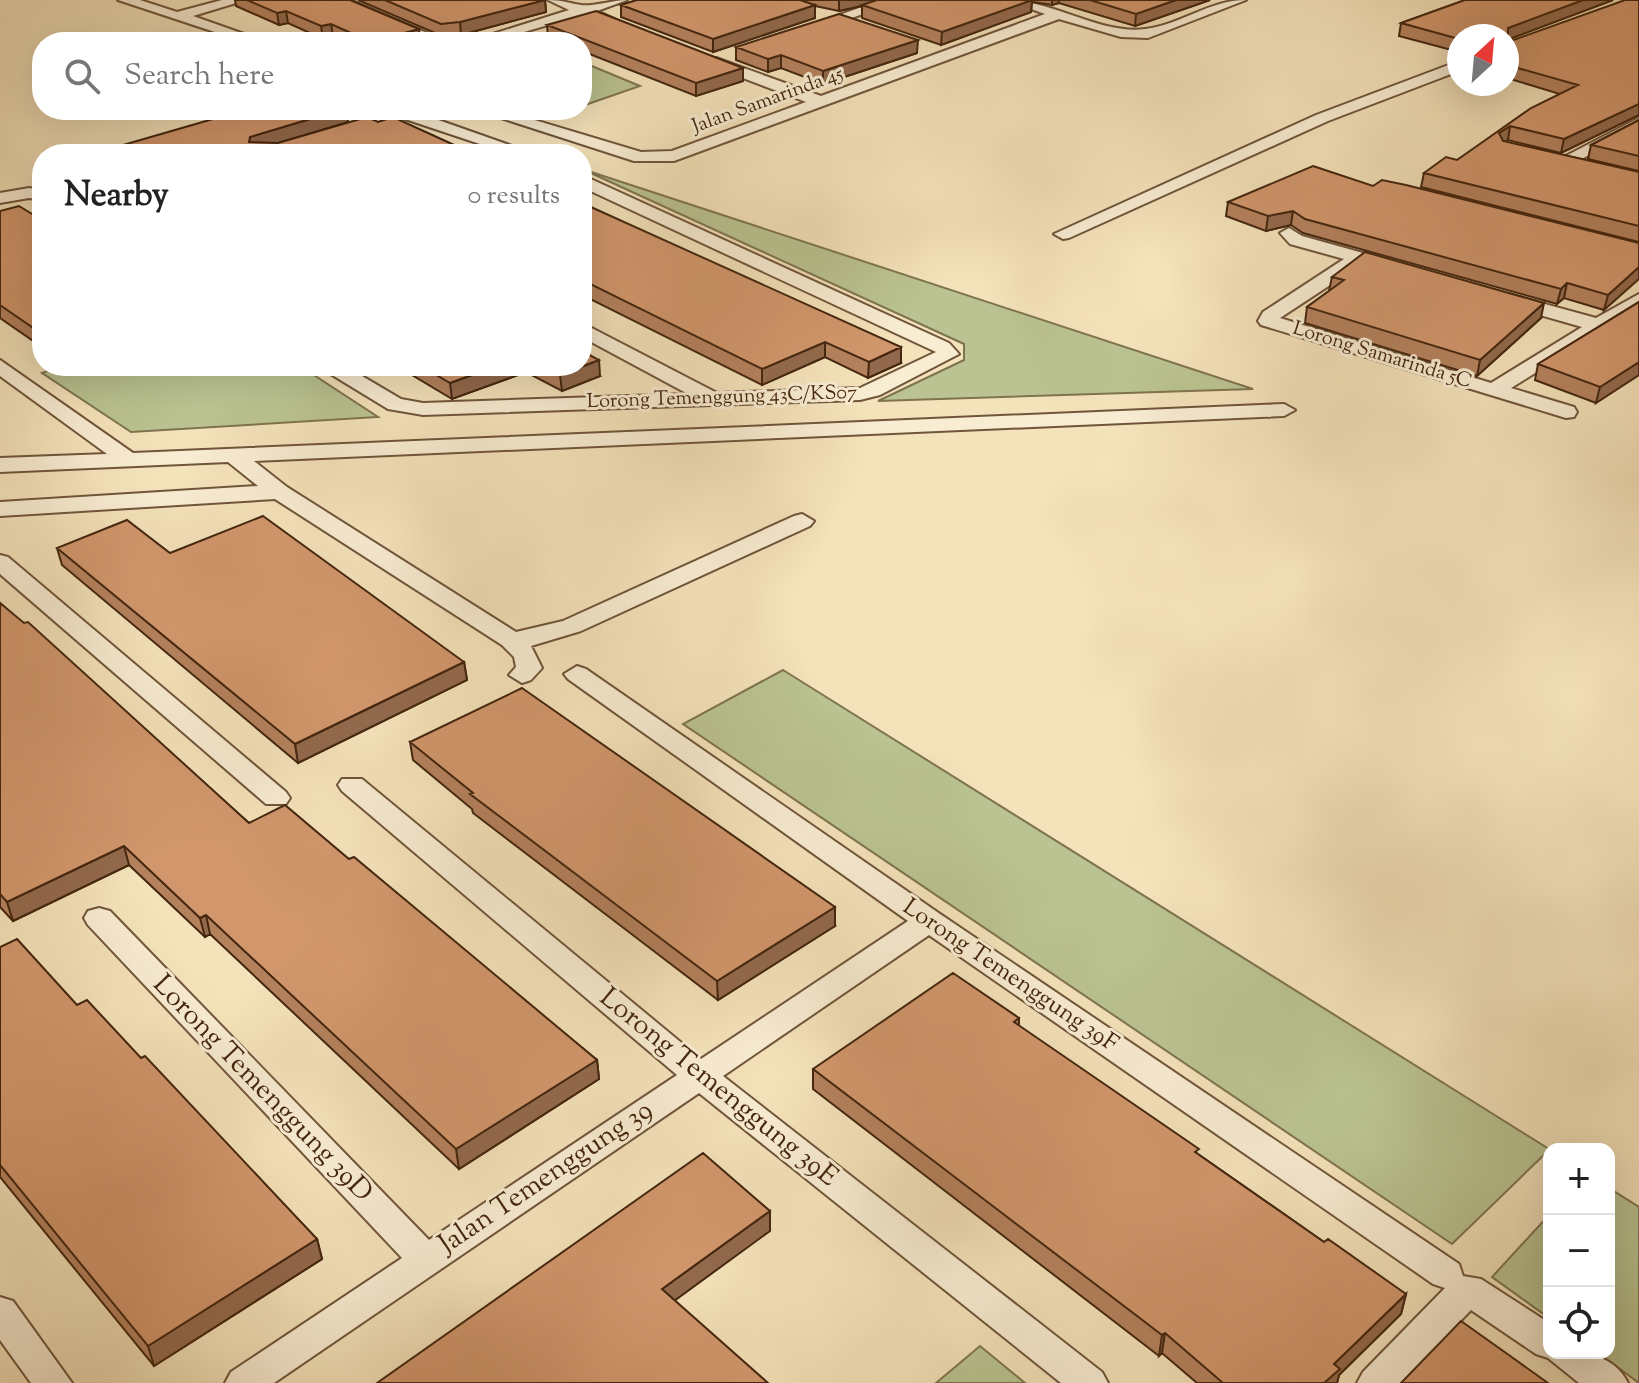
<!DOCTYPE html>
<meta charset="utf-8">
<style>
:root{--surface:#fff;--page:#f6f6f6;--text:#222;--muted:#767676;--line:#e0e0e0}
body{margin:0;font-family:"Sorts Mill Goudy",serif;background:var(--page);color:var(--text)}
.controls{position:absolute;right:24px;bottom:24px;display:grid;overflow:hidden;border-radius:16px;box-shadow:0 8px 32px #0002}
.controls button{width:72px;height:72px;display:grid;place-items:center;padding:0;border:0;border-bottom:2px solid var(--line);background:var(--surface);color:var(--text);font:40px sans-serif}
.compass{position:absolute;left:1447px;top:24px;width:72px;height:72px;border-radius:50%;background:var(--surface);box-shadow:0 8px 32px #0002;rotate:26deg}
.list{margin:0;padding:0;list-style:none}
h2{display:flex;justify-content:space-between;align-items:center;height:104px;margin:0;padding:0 32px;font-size:34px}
h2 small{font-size:26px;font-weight:400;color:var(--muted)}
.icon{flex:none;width:44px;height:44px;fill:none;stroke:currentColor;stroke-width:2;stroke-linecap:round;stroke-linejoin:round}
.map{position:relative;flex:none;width:1639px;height:1383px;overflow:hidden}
.search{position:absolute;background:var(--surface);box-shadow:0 8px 32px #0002;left:32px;top:32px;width:560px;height:88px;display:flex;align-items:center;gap:20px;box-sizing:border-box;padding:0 28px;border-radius:32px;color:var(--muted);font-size:30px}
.panel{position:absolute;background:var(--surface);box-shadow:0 8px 32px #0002;left:32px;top:144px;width:560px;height:232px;border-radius:32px}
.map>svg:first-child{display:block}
</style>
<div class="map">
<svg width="1639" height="1383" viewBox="0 0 1639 1383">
<rect width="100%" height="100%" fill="#f4e2ba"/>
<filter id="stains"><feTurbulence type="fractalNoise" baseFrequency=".0025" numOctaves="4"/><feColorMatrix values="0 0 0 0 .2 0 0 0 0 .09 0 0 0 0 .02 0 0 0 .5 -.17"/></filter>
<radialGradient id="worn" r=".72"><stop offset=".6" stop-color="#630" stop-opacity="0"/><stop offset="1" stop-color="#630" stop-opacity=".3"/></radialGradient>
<path fill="#bac391" stroke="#7f7450" stroke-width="2" d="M582,62L640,86L582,106Z
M582,169L1253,389L878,401L964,360V344Z
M61,366H300L378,417L131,432L42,373Z
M783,670L1549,1149V1150L1452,1244L683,724Z
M1609,1188L1639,1207V1383L1598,1353H1609Z
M1549,1215V1318L1492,1277Z
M980,1346L1025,1383H936Z"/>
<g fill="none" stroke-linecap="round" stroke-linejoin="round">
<g stroke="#70553a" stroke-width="4">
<path id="minor" d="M118,0H140L177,12L222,0H246L193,16L267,42H245Z
M331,0H350L448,42H428Z
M548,0C561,0 569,3 581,5C591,7 614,0 627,0L597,11L629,26L622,30L582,15L490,42H467L569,10Z
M881,0H902L821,29L809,26Z
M1006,0C1053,0 1101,35 1145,29C1181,25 1209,0 1246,0L1148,38L1121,37L1059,19L674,161H634L476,110H501L641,152L672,151L806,102L706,64V58H716L821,96L1045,14Z
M1459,61V71L1328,121L1069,238L1063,239L1054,234L1316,115Z
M396,110H410L535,154H510L402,118L339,135L331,130Z
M1639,118V129L1572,164H1560L1558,160Z
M582,175L949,343L959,354L880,395L860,400L423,415L388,409L324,370L321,366H345L401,399L423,403L688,394L582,337V323L717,393L860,388L936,352L582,187Z
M29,188L42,190V200L29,198L0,203V193Z
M1289,228L1302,236L1377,257L1379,261L1370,267L1362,264L1280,318L1491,383L1582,327L1501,304L1498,300L1501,296L1508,294L1596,318L1639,294V308L1511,388L1574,407L1577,412L1574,417L1566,418L1261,325L1258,321L1263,312L1344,259L1290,244L1280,233Z
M0,360L133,453L1284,404L1295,410L1284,416L254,461L287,487L516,632L563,621L794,516L802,514L814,521L810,526L581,631L531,646L542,668L531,680L522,683L509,675L516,667L514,657L502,645L275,499L0,516V502L258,486L228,462L0,472V458L107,454L0,376Z
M0,555L8,557L286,792L290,798L286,804H266L0,574Z
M577,666L586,669L940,914L1459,1264L1463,1276L1481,1279L1549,1323V1353C1580,1353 1612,1351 1628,1383H1579L1548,1358L1536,1354L1471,1310L1400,1383H1357L1363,1372L1445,1288L1433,1284L929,935L723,1076L1102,1372L1108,1383H1061L699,1093L274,1383H225L231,1372L402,1258L88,925L84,918L88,911L99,908L110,911L429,1240L677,1075L342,791L338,785L342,779H362L701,1059L908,921L568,679L564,674Z
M0,1297L13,1301L72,1383H31L0,1340Z"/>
</g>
<use href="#minor" fill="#f8ecd2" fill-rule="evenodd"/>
</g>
<path fill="#b4815d" stroke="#44260f" stroke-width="2" d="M235,0H350L419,29L420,42H345L333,36L323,39L288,23L279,25L236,6Z
M358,0H545L546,12L461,35L442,36Z
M637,0H1210L1135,26L1059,3L1052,5L1032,2L1031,12L941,45L862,18V6L839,11L815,6V18L713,52L621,17V5Z
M1465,0H1613L1508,39V42L1639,0V115L1561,153L1508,140L1505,142L1639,172V242L1421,187L1424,173L1457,160L1560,94L1507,78V36H1459V52L1399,36L1401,23Z
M547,25L743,68V81L696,96L582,51V42H558L548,38Z
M736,47L917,53L823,84L781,68L768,72L736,60Z
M1639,120V171L1588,159L1591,145Z
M1373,186L1639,243L1604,310L1564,298L1557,304L1303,233L1291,225L1266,231L1226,216L1228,202Z
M582,203L901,363L868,378L825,357L762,385L582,295Z
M0,211L42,220V347L0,318Z
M1332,277L1541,318L1477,376L1305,323L1307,307L1329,291Z
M1639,302L1596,403L1535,380L1538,364Z
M397,366H582L600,376L562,391L526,372L452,399Z
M57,548L170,553L464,662L467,680L298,763L62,565Z
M0,603L249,823L349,859L597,1060L599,1079L459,1169L210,934L205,937L129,865L13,921L0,907Z
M410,742L835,926L718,1000L473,813L472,809L413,760Z
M0,947L77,1005L141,1058L317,1239L322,1259L154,1366L0,1177Z
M1019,1018V1026L1198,1154L1324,1242L1406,1294L1401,1314L1339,1375L1337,1383H1197L1162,1353L1159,1356L813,1089V1069Z"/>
<path fill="#92694c" stroke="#44260f" stroke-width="2" d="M545,0L546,12L461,35L460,22Z
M839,0H888L839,11Z
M1032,0L1031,12L941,45L942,32Z
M1052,0H1059V3L1052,5Z
M1176,0H1210L1135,26L1136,14Z
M1583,0H1613L1507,40L1508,28Z
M815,5V18L713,52V39Z
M286,11L288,23L279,25L277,13Z
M331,24L333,36L323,39L321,26Z
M419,29L420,42H371Z
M918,40L917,53L823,84V71Z
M781,55V68L768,72V59Z
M743,68V81L696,96V83Z
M1639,104V115L1561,153L1564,139Z
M340,110H347L348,122L252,151L249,142L250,137Z
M1510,126L1508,140L1496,147L1499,133Z
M1293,211L1291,225L1266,231L1268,216Z
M1639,267V279L1604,310L1608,295Z
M1567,283L1564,298L1557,304L1561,289Z
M1544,303L1541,318L1477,376L1480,360Z
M825,342V357L762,385V369Z
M901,347V363L868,378L869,362Z
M599,360L600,376L562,391L560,375Z
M1639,362V375L1596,403L1600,387Z
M497,366H526V372L452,399L450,383Z
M464,662L467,680L298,763L295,744Z
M124,846L129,865L13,921L7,902Z
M835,907V926L718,1000L717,981Z
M206,915L210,934L205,937L200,918Z
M597,1060L599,1079L459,1169L456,1149Z
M770,1211V1231L663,1309L662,1289Z
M317,1239L322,1259L154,1366L148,1346Z
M1406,1294L1401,1314L1339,1375L1337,1383H1324L1334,1364Z
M1165,1333L1162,1353L1159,1356L1162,1335Z"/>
<path fill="#d1966c" stroke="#44260f" stroke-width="2" d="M247,0H350L419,29L371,42L331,24L321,26L286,11L277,13Z
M385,0H545L460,22L441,24Z
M637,0H800L815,5L713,39L621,5Z
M877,0H1032L942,32L862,5Z
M1090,0H1176L1136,14Z
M1465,0H1583L1508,28V42L1625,0H1639V104L1564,139L1510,126L1499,133L1503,141L1639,172V226L1424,173L1446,157L1457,160L1531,108L1578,85L1507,65V36H1459V39L1401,23Z
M596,11L743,68L696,83L547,25Z
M839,14L918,40L823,71L781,55L768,59L736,47Z
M244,110H340L250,137L249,142L278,143L367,117L378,122L393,117L474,154H92Z
M1639,120V156L1591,145Z
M1313,166L1373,186L1382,180L1406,185L1639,243V267L1608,295L1567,283L1561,289L1305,219L1293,211L1268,216L1228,202Z
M582,203L901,347L869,362L825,342L762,369L582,280Z
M19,206L42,220V334L0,305V211Z
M1365,252L1544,303L1480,360L1307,307L1344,280L1332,277Z
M1639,302V362L1600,387L1538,364Z
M582,351L599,360L560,375L543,366H582Z
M421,366H497L450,383Z
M263,516L464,662L295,744L57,548L127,520L170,553Z
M0,603L24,623L28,622L249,823L285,805L349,859L354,857L597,1060L456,1149L206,915L200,918L124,846L7,902L0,894Z
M522,688L835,907L717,981L470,794L473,793L410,742Z
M17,939L77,1005L87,1000L141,1058L145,1056L317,1239L148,1346L0,1165V947Z
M953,973L1019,1018L1014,1022L1199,1149L1195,1152L1324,1242L1328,1239L1406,1294L1334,1364L1340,1369L1324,1383H1223L1165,1333L1162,1335L813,1069Z
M703,1153L770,1211L662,1289L768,1383H377Z
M1461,1321L1548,1383H1401Z"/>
<g text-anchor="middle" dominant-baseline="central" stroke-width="6" stroke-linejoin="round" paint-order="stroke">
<g font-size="20" fill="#44260f" stroke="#f8ecd2">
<text transform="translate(768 101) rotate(-20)">Jalan Samarinda 45</text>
<text transform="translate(1382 356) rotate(17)">Lorong Samarinda 5C</text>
<text transform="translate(722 398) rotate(-2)">Lorong Temenggung 43C/KS07</text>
</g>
<g font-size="24" fill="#44260f" stroke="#f8ecd2">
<text transform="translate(1010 976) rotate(34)">Lorong Temenggung 39F</text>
</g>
<g font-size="28" fill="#44260f" stroke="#f8ecd2">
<text transform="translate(718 1088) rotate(39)">Lorong Temenggung 39E</text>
<text transform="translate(262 1089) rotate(46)">Lorong Temenggung 39D</text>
<text transform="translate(546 1178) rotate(-34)">Jalan Temenggung 39</text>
</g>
</g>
<rect width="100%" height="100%" filter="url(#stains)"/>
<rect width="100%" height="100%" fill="url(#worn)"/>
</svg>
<div class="controls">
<button>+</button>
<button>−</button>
<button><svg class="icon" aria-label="locate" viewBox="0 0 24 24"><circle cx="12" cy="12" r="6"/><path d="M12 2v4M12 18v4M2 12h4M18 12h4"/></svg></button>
</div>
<svg class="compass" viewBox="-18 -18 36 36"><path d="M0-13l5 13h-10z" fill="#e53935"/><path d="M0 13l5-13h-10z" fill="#767676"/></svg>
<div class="search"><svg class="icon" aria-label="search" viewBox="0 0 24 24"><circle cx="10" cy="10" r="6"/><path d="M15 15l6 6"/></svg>Search here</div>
<section class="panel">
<h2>Nearby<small>0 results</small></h2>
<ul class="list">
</ul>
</section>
</div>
